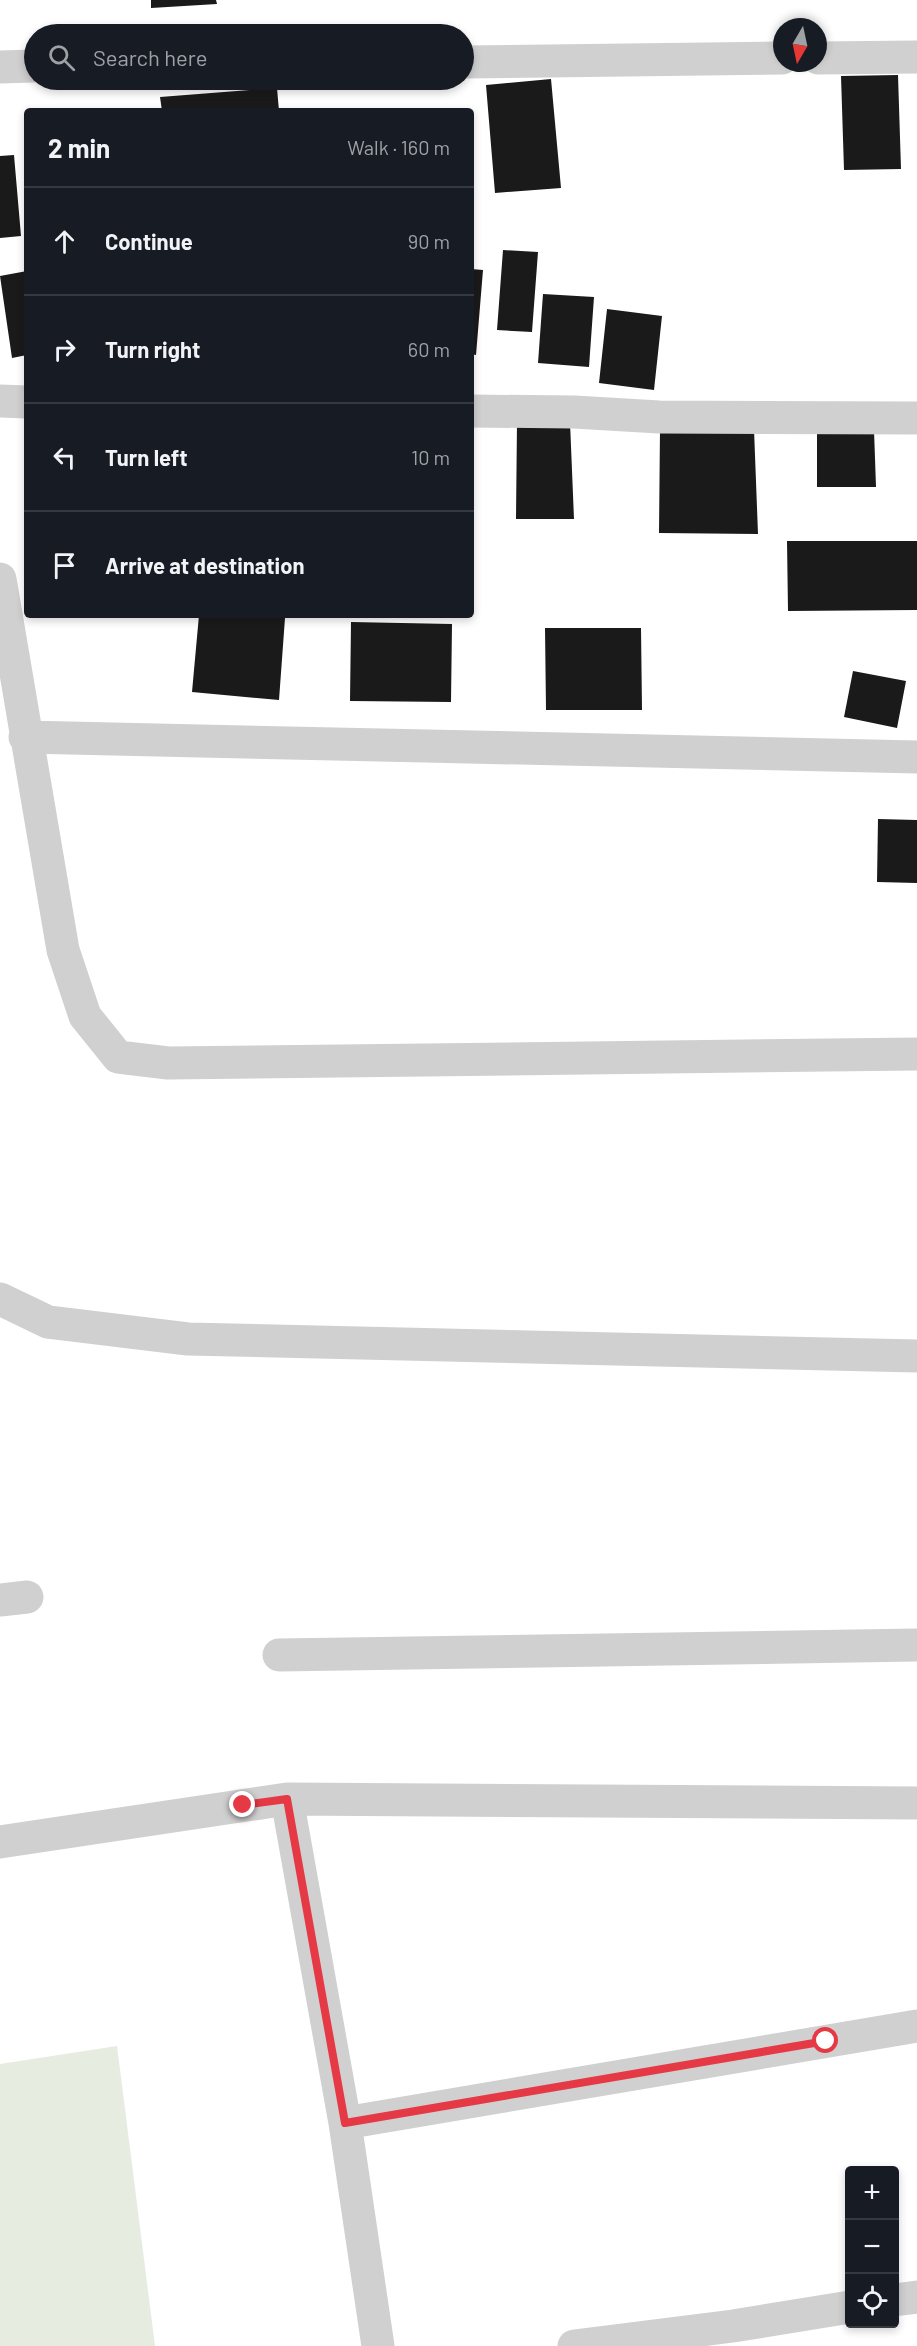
<!DOCTYPE html>
<meta charset="utf-8">
<style>
:root{--surface:#171b24;--page:#242831;--text:#f1f3f6;--muted:#9ea1a6;--line:#363941}
body{margin:0;font-family:Barlow,sans-serif;background:var(--page);color:var(--text)}
.controls{position:absolute;right:18px;bottom:18px;display:grid;overflow:hidden;border-radius:6px;box-shadow:0 3px 9px #0003}
.controls button{width:54px;height:54px;display:grid;place-items:center;padding:0;border:0;border-bottom:2px solid var(--line);background:var(--surface);color:var(--text);font:30px sans-serif}
.compass{position:absolute;left:773px;top:18px;width:54px;height:54px;border-radius:50%;background:var(--surface);box-shadow:0 3px 9px #0003;rotate:189deg}
.stop{position:absolute;width:18px;height:18px;margin:-14px;border:4px solid #e63946;border-radius:50%;background:#fff}
.stop.end{background:#e63946;border-color:#fff;box-shadow:0 2px 6px #0008}
.list{margin:0;padding:0;list-style:none}
h2{display:flex;justify-content:space-between;align-items:center;height:78px;margin:0;padding:0 24px;font-size:26px}
h2 small{font-size:20px;font-weight:400;color:var(--muted)}
.list li{display:grid;grid-template-columns:39px 1fr auto;gap:18px;align-items:center;box-sizing:border-box;height:108px;padding:0 24px;border-top:2px solid var(--line)}
.list b{display:block;font-size:22px;white-space:nowrap}
.list em{font-size:20px;font-style:normal;color:var(--muted)}
.icon{flex:none;width:33px;height:33px;fill:none;stroke:currentColor;stroke-width:2;stroke-linecap:round;stroke-linejoin:round}
.map{position:relative;flex:none;width:917px;height:2346px;overflow:hidden}
.search{position:absolute;background:var(--surface);box-shadow:0 3px 9px #0003;left:24px;top:24px;width:450px;height:66px;display:flex;align-items:center;gap:15px;box-sizing:border-box;padding:0 21px;border-radius:33px;color:var(--muted);font-size:22px}
.panel{position:absolute;background:var(--surface);box-shadow:0 3px 9px #0003;left:24px;top:108px;width:450px;height:510px;border-radius:6px}
.map>svg:first-child{display:block}
</style>
<div class="map">
<svg width="917" height="2346" viewBox="0 0 917 2346">
<rect width="100%" height="100%" fill="#fff"/>
<path fill="#e6ecdf" d="M117,2046L155,2346H0V2064Z"/>
<path fill="#1a1a1a" d="M151,0H216L217,4L151,8Z
M898,75L901,169L844,170L841,76Z
M551,79L561,188L495,193L486,85Z
M277,88L279,111H162L160,97Z
M14,155L21,236L0,238V156Z
M503,250L538,252L532,332L497,330Z
M471,269L483,270L476,355L471,354Z
M27,271V355L12,358L0,276Z
M543,294L594,297L589,367L538,363Z
M607,309L662,316L654,390L599,383Z
M517,422H570L574,519H516Z
M817,425L874,430L876,487H817Z
M660,428L754,429L758,534L659,533Z
M787,541H917V610L788,611Z
M199,615L285,618L279,700L192,692Z
M351,622L452,624L451,702L350,701Z
M545,628H641L642,710H546Z
M853,671L906,681L897,728L844,717Z
M878,819L917,820V883L877,882Z"/>
<g fill="none" stroke-linecap="round" stroke-linejoin="round">
<path stroke="#d0d0d0" stroke-width="33" d="M818,58L917,57
M464,62L782,58
M0,67L34,66
M0,401L27,402
M471,411L574,412L659,417L917,418
M0,579L63,950L85,1016L118,1057L168,1063L917,1054
M25,737L917,757
M0,1299L48,1322L188,1339L917,1356
M0,1600L27,1597
M279,1655L917,1645
M287,1799L345,2123L378,2346
M0,1842L287,1799L917,1803
M345,2123L917,2026
M894,2300L917,2297
M574,2346L733,2326L850,2307"/>
</g>
<g fill="none" stroke-linecap="round" stroke-linejoin="round">
<path stroke="#e63946" stroke-width="8" d="M243,1805L287,1799L345,2123L826,2041"/>
</g>
</svg>
<div class="controls">
<button>+</button>
<button>−</button>
<button><svg class="icon" aria-label="locate" viewBox="0 0 24 24"><circle cx="12" cy="12" r="6"/><path d="M12 2v4M12 18v4M2 12h4M18 12h4"/></svg></button>
</div>
<svg class="compass" viewBox="-18 -18 36 36"><path d="M0-13l5 13h-10z" fill="#e53935"/><path d="M0 13l5-13h-10z" fill="#9ea1a6"/></svg>
<div class="stop" style="left:826px;top:2041px"></div>
<div class="stop end" style="left:243px;top:1805px"></div>
<div class="search"><svg class="icon" aria-label="search" viewBox="0 0 24 24"><circle cx="10" cy="10" r="6"/><path d="M15 15l6 6"/></svg>Search here</div>
<section class="panel">
<h2>2 min<small>Walk · 160 m</small></h2>
<ul class="list">
<li><svg class="icon" aria-label="ahead" viewBox="0 0 24 24"><path d="M12 20V5M6 11l6-6 6 6"/></svg><div><b>Continue</b></div><em>90 m</em></li>
<li><svg class="icon" aria-label="right" viewBox="0 0 24 24"><path d="M7 20v-9h11M14 6l5 5-5 5"/></svg><div><b>Turn right</b></div><em>60 m</em></li>
<li><svg class="icon" aria-label="left" viewBox="0 0 24 24"><path d="M17 20v-9H6M10 6l-5 5 5 5"/></svg><div><b>Turn left</b></div><em>10 m</em></li>
<li><svg class="icon" aria-label="arrive" viewBox="0 0 24 24"><path d="M6 21V4h12l-3 4 3 4H6"/></svg><div><b>Arrive at destination</b></div></li>
</ul>
</section>
</div>
